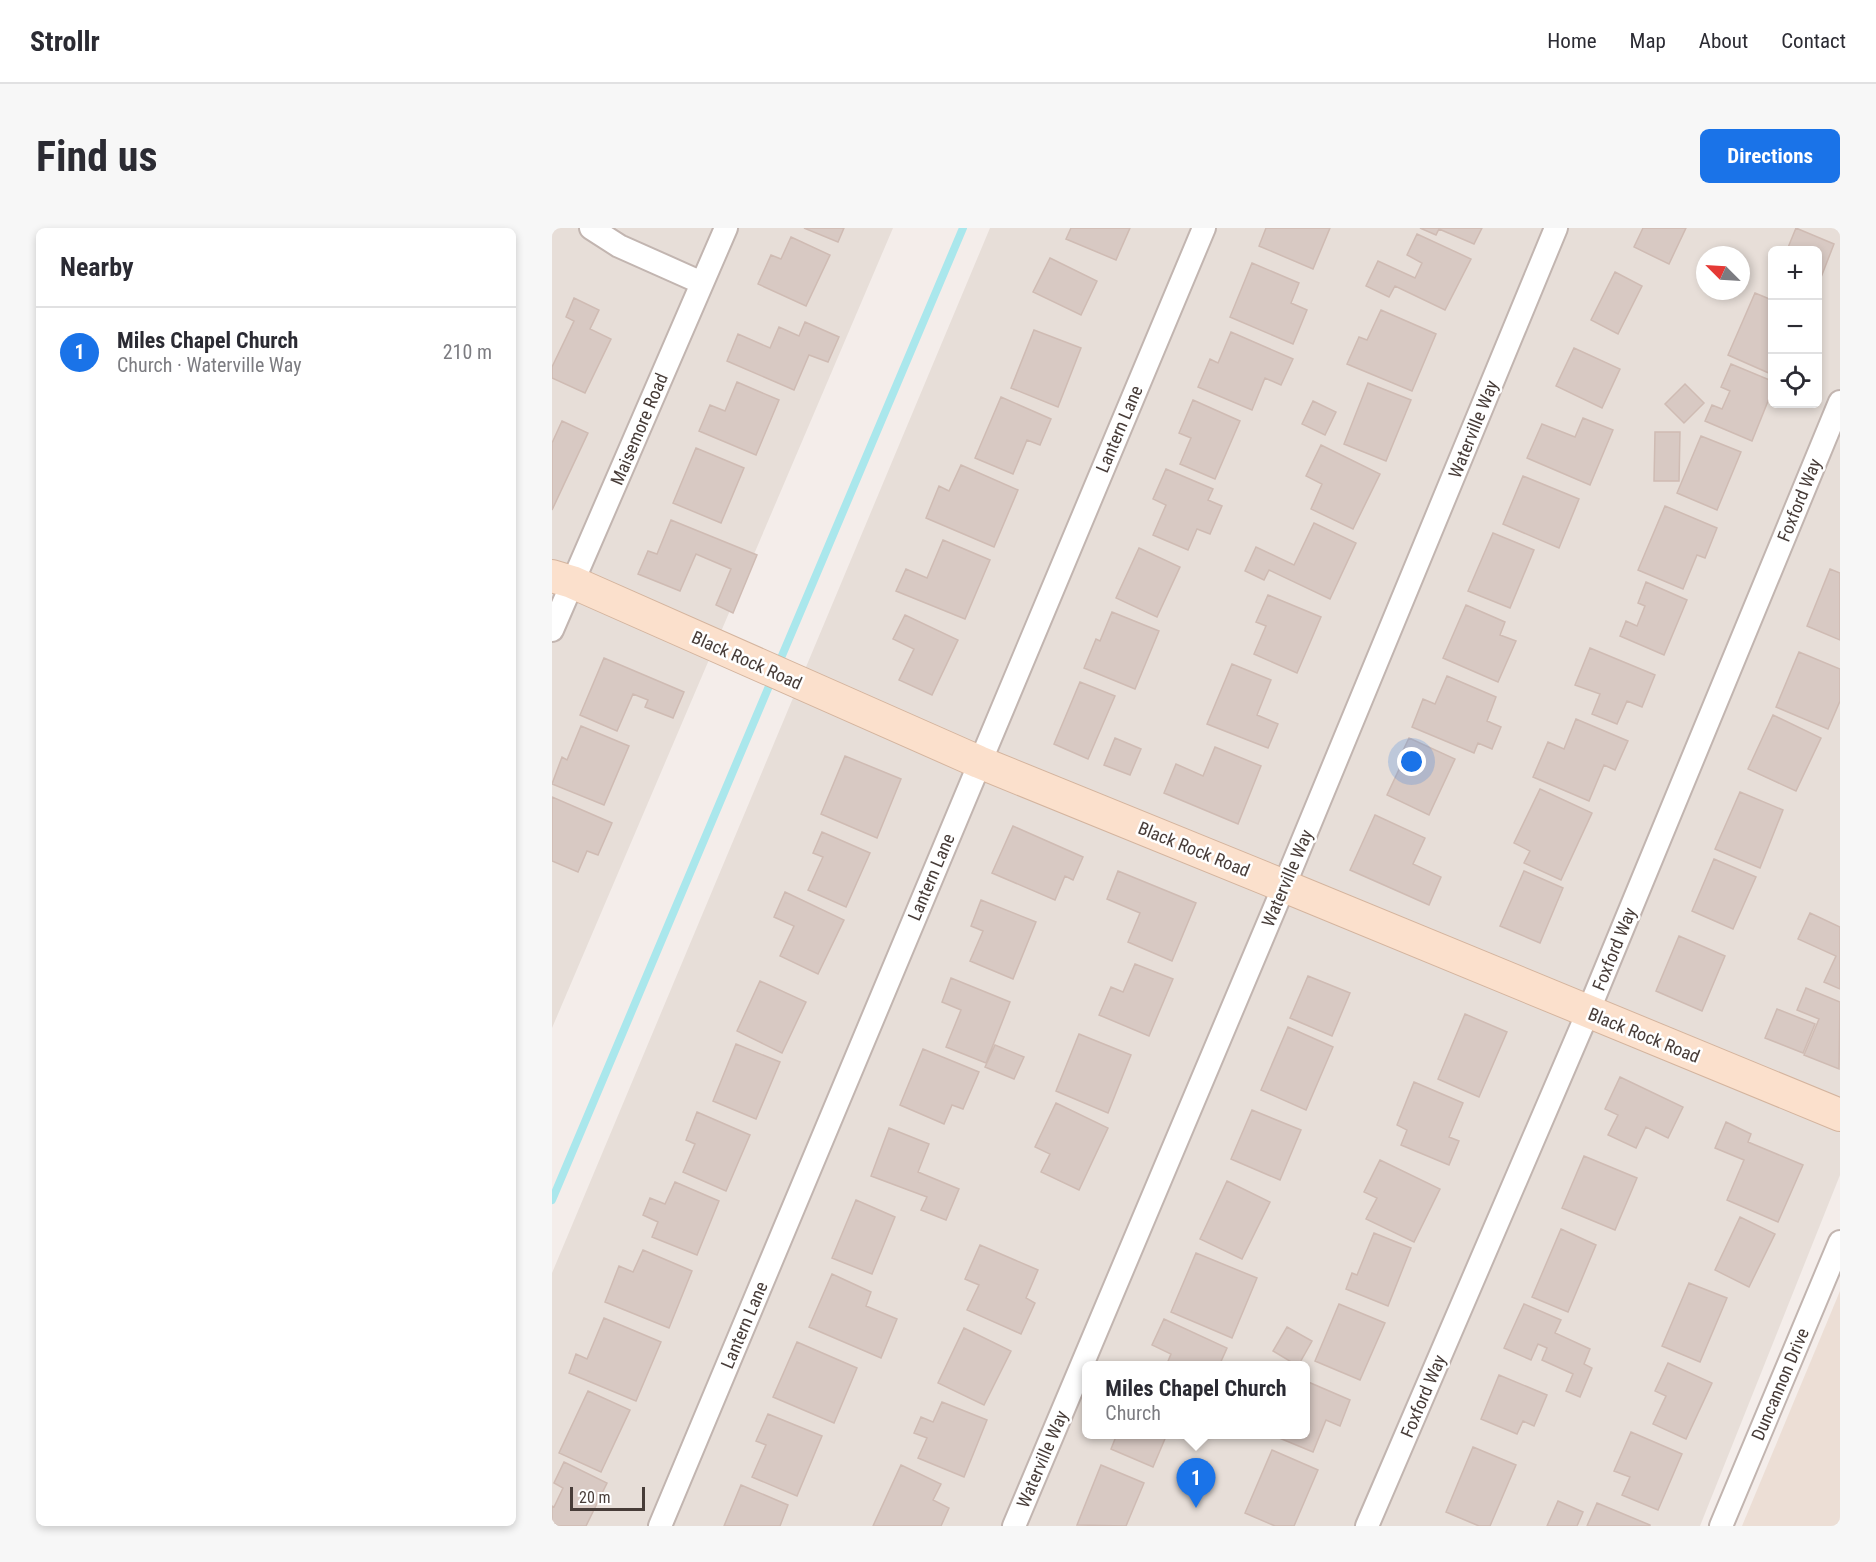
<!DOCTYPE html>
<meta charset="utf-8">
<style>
:root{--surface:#fff;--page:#f7f7f7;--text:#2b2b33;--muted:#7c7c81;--line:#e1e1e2;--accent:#1a73e8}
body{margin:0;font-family:"Roboto Condensed",sans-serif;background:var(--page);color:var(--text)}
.controls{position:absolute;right:18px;top:18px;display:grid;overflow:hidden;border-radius:9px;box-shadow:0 3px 9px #0003}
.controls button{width:54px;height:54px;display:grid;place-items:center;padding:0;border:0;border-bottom:2px solid var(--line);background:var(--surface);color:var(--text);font:30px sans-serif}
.compass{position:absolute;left:1144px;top:18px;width:54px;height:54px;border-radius:50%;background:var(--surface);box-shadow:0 3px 9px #0003;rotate:294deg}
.scale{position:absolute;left:18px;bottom:15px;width:75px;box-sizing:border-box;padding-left:6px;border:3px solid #473c38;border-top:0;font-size:16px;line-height:21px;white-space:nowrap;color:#473c38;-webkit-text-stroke:4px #fff;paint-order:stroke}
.you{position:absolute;left:860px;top:534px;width:21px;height:21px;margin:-15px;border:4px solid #fff;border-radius:50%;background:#1a73e8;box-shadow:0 0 0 9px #1a73e833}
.badge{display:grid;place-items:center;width:39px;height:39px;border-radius:50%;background:var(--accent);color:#fff;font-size:20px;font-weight:700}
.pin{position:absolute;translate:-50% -50px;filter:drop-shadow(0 2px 3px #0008)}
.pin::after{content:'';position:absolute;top:32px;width:21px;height:18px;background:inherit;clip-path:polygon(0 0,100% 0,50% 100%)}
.popup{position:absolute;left:530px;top:1133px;width:228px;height:78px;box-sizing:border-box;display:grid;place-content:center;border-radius:9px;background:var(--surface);filter:drop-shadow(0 2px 4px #0005);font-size:20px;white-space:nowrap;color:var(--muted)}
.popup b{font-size:22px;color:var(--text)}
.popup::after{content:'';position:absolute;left:50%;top:100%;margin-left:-12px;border:12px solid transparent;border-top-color:var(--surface)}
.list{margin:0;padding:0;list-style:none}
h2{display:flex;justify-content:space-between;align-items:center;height:78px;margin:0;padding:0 24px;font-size:26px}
h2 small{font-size:20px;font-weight:400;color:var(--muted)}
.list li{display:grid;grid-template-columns:39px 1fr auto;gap:18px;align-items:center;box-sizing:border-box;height:90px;padding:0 24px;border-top:2px solid var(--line)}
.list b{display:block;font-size:22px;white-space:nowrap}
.list p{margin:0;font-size:20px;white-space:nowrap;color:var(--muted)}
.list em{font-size:20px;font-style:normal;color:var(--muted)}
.icon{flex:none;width:33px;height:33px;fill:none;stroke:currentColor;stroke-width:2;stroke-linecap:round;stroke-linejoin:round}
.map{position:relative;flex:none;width:1288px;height:1298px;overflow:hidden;border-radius:9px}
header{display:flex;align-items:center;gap:36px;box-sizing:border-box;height:84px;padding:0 30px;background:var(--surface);border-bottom:2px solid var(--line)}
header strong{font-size:28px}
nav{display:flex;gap:33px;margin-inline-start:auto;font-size:21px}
.intro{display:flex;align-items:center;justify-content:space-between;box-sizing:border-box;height:144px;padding:0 36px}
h1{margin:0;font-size:42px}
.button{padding:15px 27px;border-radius:9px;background:var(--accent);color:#fff;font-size:21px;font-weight:700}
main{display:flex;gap:36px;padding:0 36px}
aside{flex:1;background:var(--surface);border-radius:9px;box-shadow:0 3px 9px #0003}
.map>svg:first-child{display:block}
</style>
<header>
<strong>Strollr</strong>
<nav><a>Home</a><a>Map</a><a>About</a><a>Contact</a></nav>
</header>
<div class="intro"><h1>Find us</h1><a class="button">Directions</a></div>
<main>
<aside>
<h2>Nearby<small></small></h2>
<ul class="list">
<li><span class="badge">1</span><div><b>Miles Chapel Church</b><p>Church · Waterville Way</p></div><em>210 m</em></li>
</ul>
</aside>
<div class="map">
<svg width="1288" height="1298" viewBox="0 0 1288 1298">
<rect width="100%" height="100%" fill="#f4edea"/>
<path fill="#e7ded8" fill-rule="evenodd" d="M0,0H341L0,800Z
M438,0H1288V947L1148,1298H0V1045ZM1220,22H1266V176H1220ZM1153,27H1189V63H1153ZM534,1138H754V1206H534Z"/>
<path fill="#ecded5" d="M1288,1063V1298H1190Z"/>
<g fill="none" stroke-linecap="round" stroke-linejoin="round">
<path stroke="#aae7ec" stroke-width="8" d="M226,437L411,0
M0,972L220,451"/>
</g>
<path fill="#d8c9c3" stroke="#cfbbb3" stroke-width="1.5" d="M252,0H292L286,14Z
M519,0H578L564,32L514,11Z
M714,0H778L761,41L707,18Z
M868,0H930L922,16L887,1L884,7Z
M1091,0H1134L1117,36L1082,19Z
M1244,0L1282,16L1266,57V22H1235Z
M865,6L919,31L893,82L843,58L837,69L814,58L826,33L863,50L870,35L855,27Z
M239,9L278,27L254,78L206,56L219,27L229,31Z
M498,30L545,53L529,87L481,64Z
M700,35L747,55L739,75L755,82L741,116L678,89Z
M1063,44L1090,58L1066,106L1039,92Z
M1203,65L1220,72L1219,146L1176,127Z
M22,70L47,82L38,101L59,111L33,165L0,150V139L22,93L14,89Z
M829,82L884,106L860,163L795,136L807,109L815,112Z
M253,94L287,109L276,134L257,127L242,162L175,133L186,106L218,120L227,99L247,108Z
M482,102L529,120L506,179L459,160Z
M679,104L741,131L729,157L713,150L700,182L646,159L658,131L666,135Z
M1022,120L1068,141L1050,180L1004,158Z
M1179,136L1220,153V163L1200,213L1153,193L1160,177L1170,181L1178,163L1169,159Z
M185,154L227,172L204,227L147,203L158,177L173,183Z
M816,155L859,172L834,233L792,216Z
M1133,156L1152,175L1132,195L1113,176Z
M449,169L499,191L488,217L475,212L461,246L423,230Z
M641,172L688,193L663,251L628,236L639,210L627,205Z
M761,173L784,184L773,207L750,196Z
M1031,190L1061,202L1038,257L975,230L990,196L1023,209Z
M10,193L36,205L0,282V215Z
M1103,204H1128L1127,253H1102Z
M1149,208L1189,224L1165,282L1125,265Z
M769,217L828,246L801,301L759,281L770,256L754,248Z
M144,220L192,240L169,295L121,275Z
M409,237L466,262L442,319L374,290L387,258L397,263Z
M614,241L661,261L656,272L670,278L658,306L645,301L636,322L601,307L614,277L601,271Z
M971,248L1027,271L1007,320L951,296Z
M1113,278L1165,300L1153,330L1145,327L1131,361L1086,342Z
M119,292L205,327L181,385L164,377L179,341L144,326L128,363L86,346L96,323L105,326Z
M762,295L804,315L778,371L717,342L712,352L693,343L704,319L742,337Z
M941,305L982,322L958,380L916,363Z
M391,312L438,332L413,391L344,363L354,341L375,350Z
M587,320L628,339L605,389L564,370Z
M1278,341L1288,345V412L1255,398Z
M1094,354L1135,372L1112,427L1068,408L1074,393L1085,398L1093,378L1086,375Z
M716,367L769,389L745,445L702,426L714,398L704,394Z
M914,377L953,394L948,407L964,413L946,454L891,430Z
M560,384L607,403L583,461L532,440L544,411L548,413Z
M353,387L406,412L380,467L347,452L362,421L341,411Z
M1038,420L1103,447L1090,479L1075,473L1065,496L1040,486L1048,466L1023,457Z
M1247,424L1288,441V473L1276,501L1224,479Z
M52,430L132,464L121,490L93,479L96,472L81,466L65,503L28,487Z
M680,436L719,452L705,487L726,496L716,520L655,496Z
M895,448L944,469L935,493L949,499L940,521L926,515L922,525L860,499L871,471L883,476Z
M528,454L563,468L536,531L502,516Z
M1221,487L1269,510L1244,563L1196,541Z
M1024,491L1076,513L1063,542L1052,537L1037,573L981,549L996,514L1012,521Z
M29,498L77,518L52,577L0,556L10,529L15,532Z
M563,510L589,521L578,547L552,537Z
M857,510L903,531L877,587L835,567L851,533L847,531Z
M663,519L709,538L686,596L612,565L624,536L651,548Z
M293,528L349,551L325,610L269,586Z
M988,561L1040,585L1009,652L972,635L978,623L962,615Z
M1188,564L1231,582L1208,640L1163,621Z
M0,569L60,595L46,627L35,623L26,644L0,633Z
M823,587L873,610L861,636L889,649L877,677L798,642Z
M461,598L531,629L521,652L513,648L503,672L440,645Z
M270,604L318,625L294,679L256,662L271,629L261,625Z
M1162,631L1204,649L1181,701L1140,683Z
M566,643L644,675L620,733L576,714L588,685L555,671Z
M972,643L1011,660L988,715L948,698Z
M233,664L292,692L266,746L228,728L242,698L222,689Z
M429,672L484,694L461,751L418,733L431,703L419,698Z
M1258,685L1288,699V761L1272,754L1284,728L1246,711Z
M1127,708L1173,728L1150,783L1104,763Z
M583,736L621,751L597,808L547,787L559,759L571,764Z
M756,748L798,765L780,808L738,790Z
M399,750L458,774L434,835L394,819L409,782L390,774Z
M208,753L254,774L230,825L185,803Z
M1254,760L1288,774L1287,841L1252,827L1267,791L1245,782Z
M1225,781L1263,796L1251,825L1213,810Z
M913,786L955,804L927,869L886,851Z
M736,799L781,819L754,882L709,862Z
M527,806L579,827L556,885L504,863Z
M184,816L228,834L204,891L161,873Z
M443,817L472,829L462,851L433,839Z
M371,821L427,844L411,881L400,877L392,896L348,877Z
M1068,849L1131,879L1116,910L1094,899L1084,920L1056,907L1066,887L1053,881Z
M862,854L911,875L897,909L907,913L897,937L849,917L855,902L845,897Z
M504,875L556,900L527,962L489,944L498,926L483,919Z
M700,882L749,902L728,952L679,931Z
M145,884L198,907L174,963L131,944L143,916L134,912Z
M1174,894L1199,906L1196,914L1251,937L1226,994L1175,972L1192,932L1163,920Z
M337,900L377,916L366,944L407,961L394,992L369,982L375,969L319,948Z
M1032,928L1085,950L1063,1002L1010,980Z
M828,932L888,961L862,1014L814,991L825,970L812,964Z
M675,953L718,974L690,1031L648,1011Z
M123,954L167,973L145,1027L100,1009L106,994L91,987L98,970L113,976Z
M304,972L343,989L320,1046L280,1030Z
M1188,989L1223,1006L1197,1059L1163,1042Z
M1009,1001L1044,1017L1016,1084L980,1069Z
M822,1005L859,1020L836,1078L794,1061L800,1045L805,1047Z
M428,1017L486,1042L474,1070L483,1075L469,1106L415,1082L427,1057L413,1051Z
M91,1022L140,1043L117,1100L53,1074L67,1038L81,1044Z
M644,1025L705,1050L680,1110L619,1084Z
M280,1046L319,1064L314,1078L345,1091L329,1130L257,1099Z
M1137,1055L1175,1070L1148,1134L1110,1118Z
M787,1076L833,1095L808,1152L763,1133Z
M972,1076L1009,1092L1003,1105L1038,1121L1032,1136L1040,1140L1028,1169L1014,1163L1021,1146L990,1132L995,1120L986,1116L979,1132L952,1120Z
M52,1090L109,1114L84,1173L17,1145L24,1126L35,1131Z
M612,1091L675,1120L667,1138H614L619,1126L600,1117Z
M735,1099L760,1113L746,1138L721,1123Z
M412,1100L459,1123L432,1177L386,1155Z
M245,1114L305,1140L282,1195L221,1169Z
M1116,1135L1160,1155L1134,1211L1101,1196L1114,1168L1103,1163Z
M947,1147L995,1167L982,1198L971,1193L965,1206L929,1191Z
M754,1153L798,1172L788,1198L774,1192L761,1224L720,1207L754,1206Z
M36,1163L78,1182L49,1244L7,1225Z
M390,1174L435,1192L412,1249L366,1230L375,1210L362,1205L369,1189L381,1194Z
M216,1186L270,1208L245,1268L200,1249L214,1217L204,1213Z
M1079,1204L1130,1226L1106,1282L1070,1267L1078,1249L1062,1243Z
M565,1206H615L601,1239L559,1221Z
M921,1219L964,1237L938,1298H927L894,1284Z
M720,1222L766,1242L742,1298H723L693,1285Z
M12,1234L55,1255L34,1298H6L0,1295V1278L2,1279L11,1260L2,1255Z
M349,1237L389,1256L381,1272L397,1280L389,1298H321Z
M549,1237L592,1255L574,1298L525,1297Z
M189,1257L236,1277L228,1298H172Z
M1006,1273L1031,1284L1025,1298H995Z
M1045,1275L1098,1297V1298H1035Z"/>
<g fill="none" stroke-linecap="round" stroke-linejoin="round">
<g stroke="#c2b5b0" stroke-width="26">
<path id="street" d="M39,0L67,18L150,55
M0,402L174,0
M108,1298L652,0
M462,1298L732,658L1004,0
M815,1298L1036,784L1288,174
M1169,1298L1288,1014"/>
</g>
<g stroke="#d4b49e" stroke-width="34">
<path id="secondary" d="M0,348L20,354L427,534L732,658L1288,887"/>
</g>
<use href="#street" stroke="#fff" stroke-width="22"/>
<use href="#secondary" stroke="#fbe0cc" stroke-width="32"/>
</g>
<g text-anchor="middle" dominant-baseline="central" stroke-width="5" stroke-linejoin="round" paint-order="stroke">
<g font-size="18" fill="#473c38" stroke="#fff">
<text transform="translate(87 201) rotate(-67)">Maisemore Road</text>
<text transform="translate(567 201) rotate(-67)">Lantern Lane</text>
<text transform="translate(921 201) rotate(-68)">Waterville Way</text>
<text transform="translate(1247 272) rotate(-68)">Foxford Way</text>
<text transform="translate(195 432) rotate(24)">Black Rock Road</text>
<text transform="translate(642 621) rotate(22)">Black Rock Road</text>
<text transform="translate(379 649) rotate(-67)">Lantern Lane</text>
<text transform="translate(735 650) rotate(-67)">Waterville Way</text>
<text transform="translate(1062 721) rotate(-68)">Foxford Way</text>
<text transform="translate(1092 807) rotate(22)">Black Rock Road</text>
<text transform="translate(192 1097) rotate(-67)">Lantern Lane</text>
<text transform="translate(1228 1156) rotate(-67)">Duncannon Drive</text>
<text transform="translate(871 1168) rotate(-67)">Foxford Way</text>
<text transform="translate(490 1231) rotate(-67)">Waterville Way</text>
</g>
</g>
</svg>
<div class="controls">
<button>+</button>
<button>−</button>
<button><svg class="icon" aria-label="locate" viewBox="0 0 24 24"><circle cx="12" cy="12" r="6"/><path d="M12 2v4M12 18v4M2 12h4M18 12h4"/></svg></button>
</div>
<svg class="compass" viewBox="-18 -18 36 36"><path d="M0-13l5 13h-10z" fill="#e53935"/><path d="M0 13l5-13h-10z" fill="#7c7c81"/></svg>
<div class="scale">20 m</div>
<div class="you"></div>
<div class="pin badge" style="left:644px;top:1280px">1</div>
<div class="popup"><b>Miles Chapel Church</b>Church</div>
</div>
</main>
